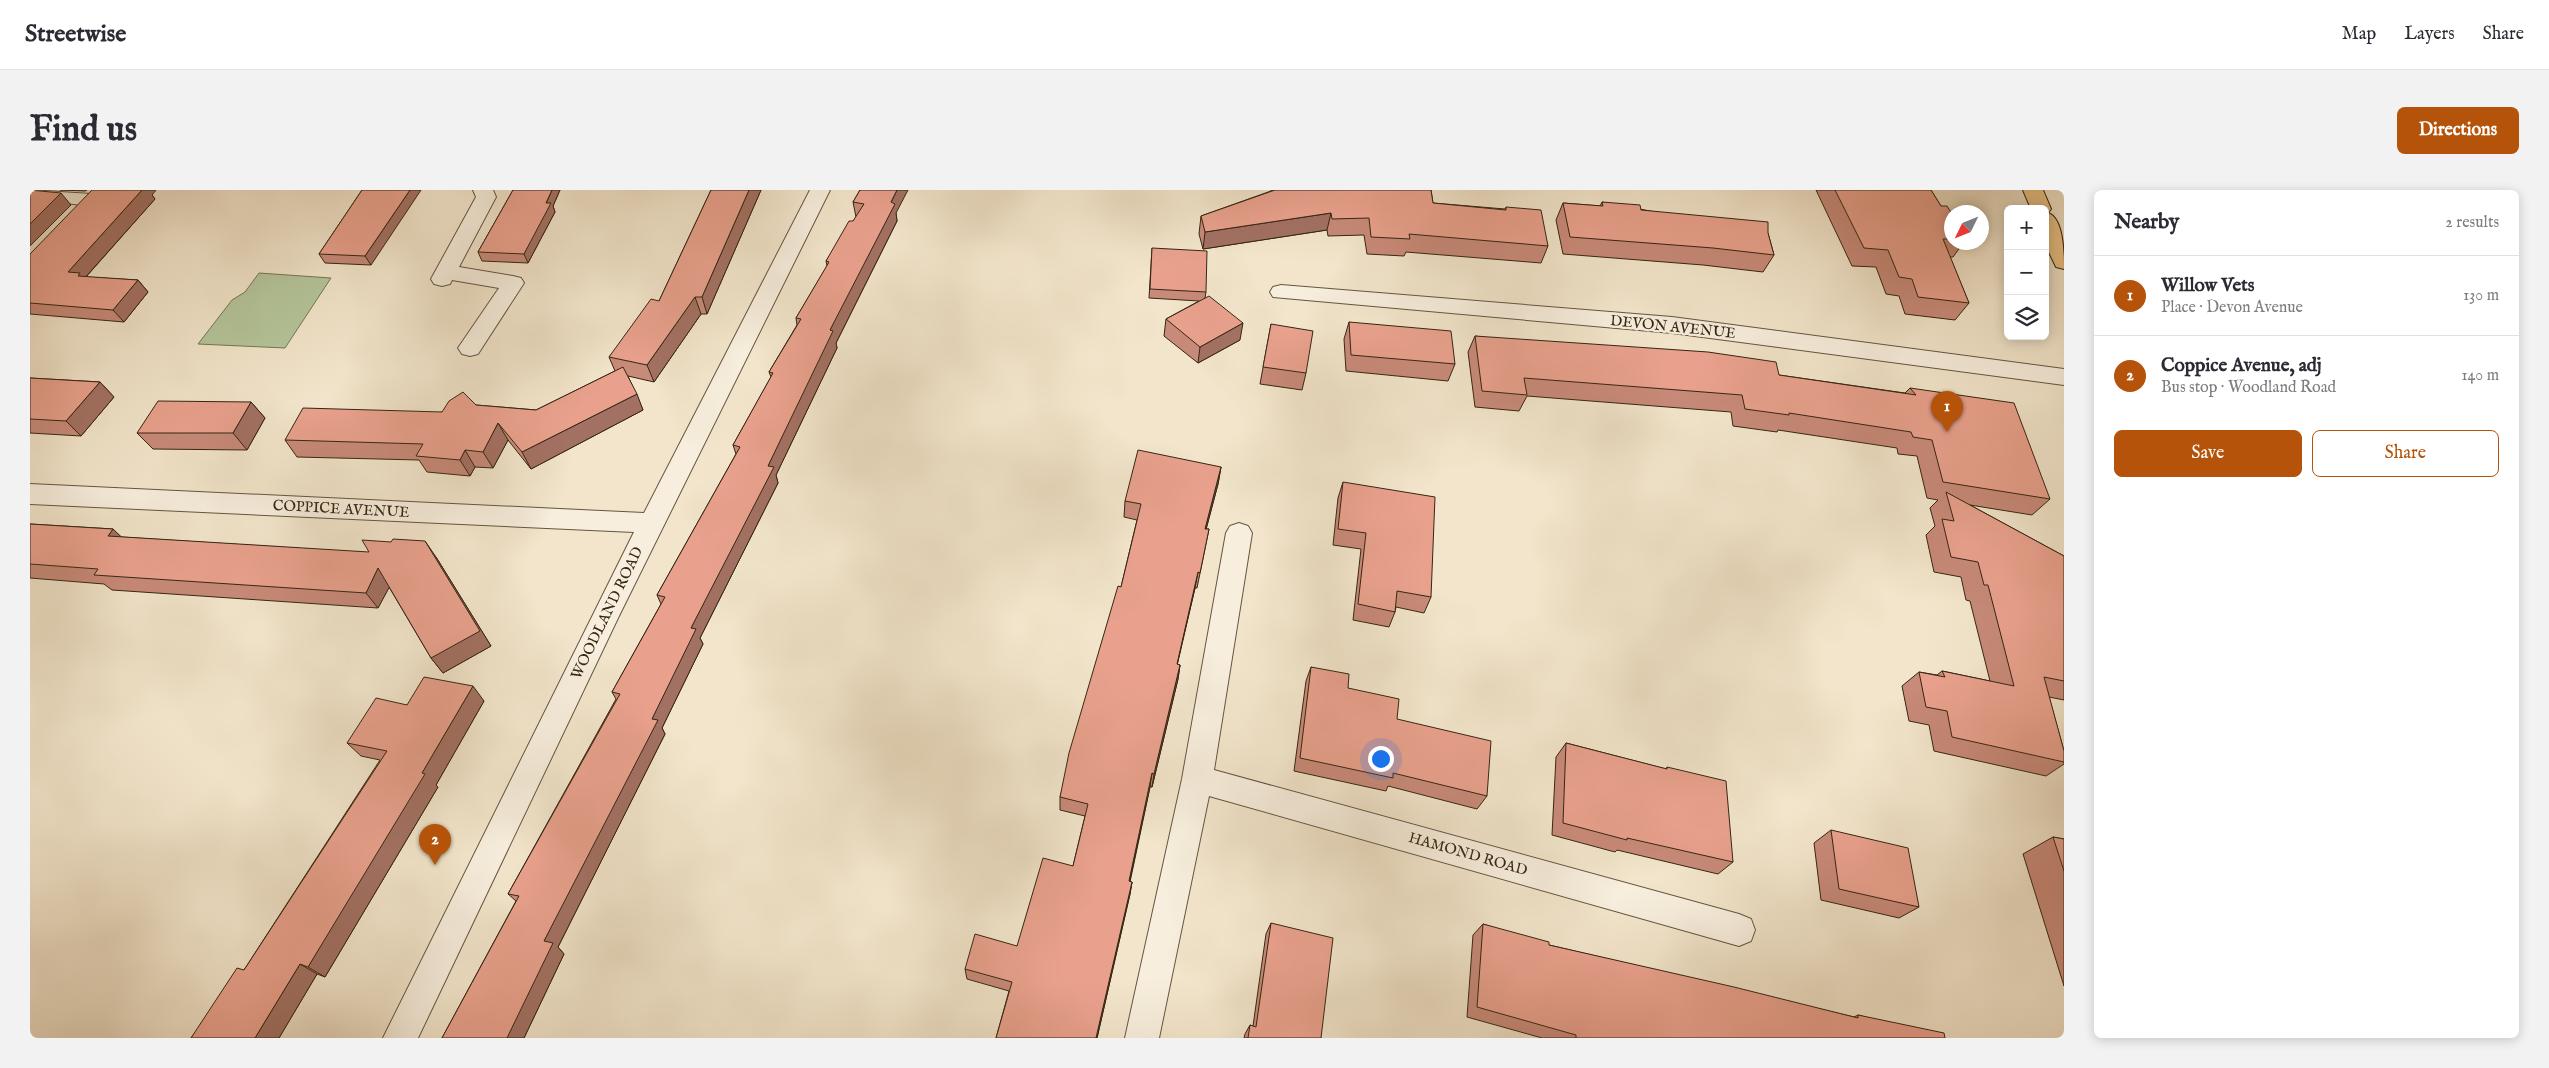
<!DOCTYPE html>
<meta charset="utf-8">
<style>
:root{--surface:#fff;--page:#f2f2f3;--text:#2b2b33;--muted:#7c7c81;--line:#e1e1e2;--accent:#b45309}
body{margin:0;font-family:"IM FELL English",serif;background:var(--page);color:var(--text)}
.controls{position:absolute;right:15px;top:15px;display:grid;overflow:hidden;border-radius:8px;box-shadow:0 2px 12px #0003}
.controls button{width:45px;height:45px;display:grid;place-items:center;padding:0;border:0;border-bottom:1px solid var(--line);background:var(--surface);color:var(--text);font:25px sans-serif}
.compass{position:absolute;left:1914px;top:15px;width:45px;height:45px;border-radius:50%;background:var(--surface);box-shadow:0 2px 12px #0003;rotate:227deg}
.you{position:absolute;left:1350px;top:568px;width:18px;height:18px;margin:-12px;border:4px solid #fff;border-radius:50%;background:#1a73e8;box-shadow:0 0 0 8px #1a73e833}
.badge{display:grid;place-items:center;width:32px;height:32px;border-radius:50%;background:var(--accent);color:#fff;font-size:16px;font-weight:700}
.pin{position:absolute;translate:-50% -41px;filter:drop-shadow(0 1px 2px #0008)}
.pin::after{content:'';position:absolute;top:26px;width:18px;height:15px;background:inherit;clip-path:polygon(0 0,100% 0,50% 100%)}
.list{margin:0;padding:0;list-style:none}
h2{display:flex;justify-content:space-between;align-items:center;height:65px;margin:0;padding:0 20px;font-size:21px}
h2 small{font-size:16px;font-weight:400;color:var(--muted)}
.list li{display:grid;grid-template-columns:32px 1fr auto;gap:15px;align-items:center;box-sizing:border-box;height:80px;padding:0 20px;border-top:1px solid var(--line)}
.list b{display:block;font-size:19px;white-space:nowrap}
.list p{margin:0;font-size:16px;white-space:nowrap;color:var(--muted)}
.list em{font-size:16px;font-style:normal;color:var(--muted)}
.actions{display:flex;gap:10px;padding:15px 20px}
.actions a{flex:1;padding:11px 0;border:1px solid var(--accent);border-radius:8px;text-align:center;font-size:18px;color:var(--accent)}
.actions .main{background:var(--accent);color:#fff}
.icon{flex:none;width:28px;height:28px;fill:none;stroke:currentColor;stroke-width:2;stroke-linecap:round;stroke-linejoin:round}
.map{position:relative;flex:none;width:2034px;height:848px;overflow:hidden;border-radius:8px}
header{display:flex;align-items:center;gap:30px;box-sizing:border-box;height:70px;padding:0 25px;background:var(--surface);border-bottom:1px solid var(--line)}
header strong{font-size:24px}
nav{display:flex;gap:28px;margin-inline-start:auto;font-size:18px}
.intro{display:flex;align-items:center;justify-content:space-between;box-sizing:border-box;height:120px;padding:0 30px}
h1{margin:0;font-size:35px}
.button{padding:12px 22px;border-radius:8px;background:var(--accent);color:#fff;font-size:18px;font-weight:700}
main{display:flex;gap:30px;padding:0 30px}
aside{flex:1;background:var(--surface);border-radius:8px;box-shadow:0 2px 12px #0003}
.map>svg:first-child{display:block}
</style>
<header>
<strong>Streetwise</strong>
<nav><a>Map</a><a>Layers</a><a>Share</a></nav>
</header>
<div class="intro"><h1>Find us</h1><a class="button">Directions</a></div>
<main>
<div class="map">
<svg width="2034" height="848" viewBox="0 0 2034 848">
<rect width="100%" height="100%" fill="#f2e5cb"/>
<filter id="stains"><feTurbulence type="fractalNoise" baseFrequency=".004" numOctaves="4"/><feColorMatrix values="0 0 0 0 .2 0 0 0 0 .09 0 0 0 0 .02 0 0 0 .5 -.17"/></filter>
<radialGradient id="worn" r=".72"><stop offset=".6" stop-color="#630" stop-opacity="0"/><stop offset="1" stop-color="#630" stop-opacity=".3"/></radialGradient>
<path fill="#b5c69b" stroke="#757656" d="M229,83L301,88L255,158L168,154L202,110L215,102Z"/>
<g fill="none" stroke-linecap="round" stroke-linejoin="round">
<g stroke="#645640" stroke-width="2">
<path id="minor" d="M0,0L61,4L68,6L71,10L68,14L61,16L0,9Z
M443,0H463L466,7L429,77L483,86L491,88L494,93L448,164L440,166L432,164L428,158L469,98L422,90L420,94L412,96L404,94L401,89L446,7Z
M780,0H800L589,426L388,848H353L604,342L0,314V294L614,323Z
M1251,95L1642,127L2034,179V195L1642,143L1243,107L1240,102L1243,97Z
M1209,333L1218,336L1222,343L1184,580L1709,724L1721,729L1725,740L1721,751L1709,756L1179,606L1129,848H1095L1152,589L1196,343L1200,336Z"/>
</g>
<g stroke="#352612" stroke-width="2">
<path id="major" d="M1993,0H2013L2021,19L2018,23C2034,28 2034,65 2034,79L2026,77L2015,54V19H2001Z"/>
</g>
<use href="#minor" fill="#f7eedd" fill-rule="evenodd"/>
<use href="#major" fill="#e9c286" fill-rule="evenodd"/>
</g>
<path fill="#c88a79" stroke="#352612" d="M30,0H57L55,1Z
M332,0L341,75L295,73L289,64Z
M483,0H530L523,16L525,22L498,73L452,71L448,62Z
M681,0H731L677,124H671L624,192L598,186L613,220L501,279L478,250L463,278L445,277L440,286L397,282L389,270L267,267L255,250L412,222L446,215L506,220L585,181L579,167L629,111Z
M830,0L866,23L867,31L806,153L807,158L746,285L748,293L670,448L673,454L632,538L635,544L528,757L534,764L494,848H412L486,711L478,704L586,509L582,502L631,414L627,405L706,264L703,255L741,187L739,182L767,135L766,128L797,76L796,71L826,27L823,12Z
M1241,0H1401L1403,13L1475,19L1476,17L1518,56L1511,73L1376,62L1374,66L1337,64L1334,45L1298,46L1297,40L1173,59L1169,44L1171,26L1241,1Z
M1786,0H1901L1911,16L1922,24V52H1934L1923,67H1920L1939,113L1925,130L1875,124L1869,106L1856,104L1846,77L1822,76Z
M122,5L125,9L56,87L108,90L118,102L94,132L0,124V64Z
M1572,12L1738,43L1744,65L1733,82L1673,75L1533,64L1526,30L1533,13L1570,16Z
M1122,58L1176,102L1175,108L1210,150L1168,173L1134,146L1136,129L1169,111L1119,108Z
M1319,132L1425,174L1418,191L1316,181L1314,149Z
M1241,134L1276,183L1272,200L1230,194Z
M1445,146L1749,185L1875,203L1880,198L2020,309L2002,325L1940,315L2034,366V510L2019,507L2034,561V574L2016,586L1904,561L1899,535L1879,531L1872,496L1889,482L1907,485L1912,481L1960,491L1940,411L1936,410L1931,387L1904,382L1896,345L1905,336L1900,318L1908,310L1897,308L1887,266L1868,264L1867,258L1748,240L1747,242L1703,236L1701,222L1497,206L1489,221L1445,217L1438,162Z
M0,188L70,192L84,207L51,246L0,243Z
M221,212L235,228L217,260L123,259L107,243Z
M1191,277L1188,294L1176,339H1179L1167,398H1165L1147,474L1150,475L1148,489L1122,597H1120L1100,692H1102L1100,704L1067,848H966L979,801L937,789L935,779L987,756L1043,676L1055,626L1030,620V607L1091,397L1107,330L1094,327L1095,311Z
M1313,292L1401,407L1394,423L1366,417L1365,422L1359,437L1323,430L1331,359L1303,355L1308,308Z
M0,334L83,339L91,347L406,367L461,456L413,483L401,468L359,397L348,418L82,400L74,394L0,388Z
M1281,477L1318,498L1367,529L1457,606L1447,619L1358,596L1356,601L1264,581L1276,491Z
M454,511L406,595L408,597L295,787L287,784L249,848H161L214,780L350,570L331,566L317,553L377,515Z
M1536,553L1636,579L1637,577L1703,672L1688,684L1587,660L1585,662L1522,645L1526,567Z
M1801,640L1889,717L1869,728L1791,710L1784,653Z
M2023,647L2034,649V796L1993,664Z
M1241,733L1291,848H1214L1215,844L1220,835L1223,836L1236,744Z
M1453,734L1519,755L1824,827L1828,825L1915,848H1512L1437,827L1443,745Z"/>
<path fill="#a37163" stroke="#352612" d="M112,0H126L122,5L125,9L52,91L38,82Z
M380,0H391L341,75L335,66Z
M522,0H530L523,16L525,22L498,73L494,64Z
M719,0H731L677,124L672,107Z
M867,0H878L866,23L867,31L806,153L807,158L746,285L748,293L670,448L673,454L632,538L635,544L528,757L534,764L494,848H477L514,751L622,529L661,438L738,276L800,140Z
M31,3L41,15L0,56V34Z
M1301,23L1297,40L1173,59L1175,42Z
M108,90L118,102L94,132L83,120Z
M665,107L671,124L624,192L617,175Z
M1213,133L1210,150L1168,173L1170,157Z
M70,192L84,207L51,246L36,231Z
M607,204L613,220L501,279L492,262Z
M221,212L235,228L217,260L203,243Z
M468,233L478,250L463,278L453,262Z
M435,260L445,277L440,286L430,270Z
M1191,277L1188,294L1172,355L1175,339Z
M83,339L100,355L78,346Z
M395,351L406,367L461,456L413,483L401,468Z
M348,378L361,394L348,418L336,403Z
M1168,382L1165,398L1144,489L1147,474Z
M1150,475L1148,489L1122,597L1124,584Z
M443,496L454,511L406,595L408,597L295,787L278,777Z
M1122,583L1120,597L1097,703L1099,691Z
M1102,692L1100,704L1067,848H1066Z
M270,774L287,784L249,848H225Z"/>
<path fill="#e9a18d" stroke="#352612" d="M0,0L31,3L0,34Z
M62,0H112L38,82L50,83L48,86L108,90L83,120L0,113V64Z
M332,0H380L335,66L289,64Z
M483,0H522L516,13H521L494,64L448,62Z
M681,0H719L672,107H665L617,175L579,167L621,109L629,111Z
M830,0H867L861,12L865,14L800,140L803,141L738,276L744,277L661,438L666,439L622,529L628,530L514,751L523,753L477,848H412L489,706L478,704L590,504L582,502L635,407L627,405L710,257L703,255L743,183L739,182L771,129L766,128L799,72L796,71L819,31H823L834,14L823,12Z
M1245,0H1401L1403,13L1476,20V17L1511,20L1518,56L1379,44L1380,49L1341,47L1339,28L1302,29L1301,23L1175,42L1171,26Z
M1805,0H1901L1911,16H1917L1922,24V49H1913L1939,113L1888,107L1882,89L1869,87L1858,60L1834,58Z
M1572,12L1610,15L1611,20L1738,32V43L1744,65L1683,58L1540,47L1533,13L1573,16Z
M1122,58L1177,61L1176,102L1120,99Z
M1179,106L1213,133L1170,157L1136,129Z
M1319,132L1421,141L1425,174L1321,165Z
M1241,134L1283,141L1276,183L1233,177Z
M1445,146L1678,162L1746,172L1749,185L1886,205L1880,198L1984,213L2020,309L1913,292L1902,250L1883,247L1881,242L1759,223V225L1715,219L1712,205L1494,188L1497,205L1452,201Z
M593,177L607,204L492,262L468,233L453,262L435,260L430,270L386,266L393,254L255,250L273,218L412,222L419,211L433,202L446,215L506,220Z
M0,188L70,192L36,231L0,229Z
M128,211L221,212L203,243H107Z
M1108,260L1191,277L1175,339H1179L1170,383L1168,382L1147,474L1150,475L1124,584L1122,583L1099,691L1102,692L1066,848H966L982,792L935,779L945,744L987,756L1013,668L1043,676L1058,614L1030,607L1039,563L1088,396L1091,397L1111,314L1095,311Z
M1313,292L1405,307L1401,407L1367,401L1365,422L1328,414L1336,343L1308,339Z
M1916,302L2034,366V491L2014,487L2034,561V572L1922,547L1917,521L1896,517L1889,482L1915,487L1912,481L1984,496L1958,395H1954L1948,372L1921,367L1912,329L1924,331Z
M0,334L83,339L78,346L339,362L332,350L361,352L363,349L395,351L450,441L401,468L348,378L336,403L64,385L68,379L0,374Z
M1281,477L1319,484L1318,498L1369,509L1367,529L1461,551L1457,606L1363,583V588L1270,568Z
M394,487L443,496L392,583L395,584L278,777L270,774L225,848H161L207,778L214,780L357,561L317,553L346,508L377,515Z
M1536,553L1637,579V577L1696,591L1703,672L1597,648V650L1533,633Z
M1801,640L1878,658L1889,717L1809,699Z
M2023,647L2034,649V681Z
M1241,733L1303,748L1291,848H1218L1220,835L1226,837Z
M1453,734L1519,752V755L1704,797L1828,828V825L1914,843L1915,848H1546V845L1447,817Z"/>
<g text-anchor="middle" dominant-baseline="central" stroke-width="4.5" stroke-linejoin="round" paint-order="stroke">
<g font-size="15" fill="#352612" stroke="#f7eedd">
<text transform="translate(1643 137) rotate(6)">DEVON AVENUE</text>
<text transform="translate(311 319) rotate(3)">COPPICE AVENUE</text>
<text transform="translate(577 423) rotate(-64)">WOODLAND ROAD</text>
<text transform="translate(1438 664) rotate(16)">HAMOND ROAD</text>
</g>
</g>
<rect width="100%" height="100%" filter="url(#stains)"/>
<rect width="100%" height="100%" fill="url(#worn)"/>
</svg>
<div class="controls">
<button>+</button>
<button>−</button>
<button><svg class="icon" aria-label="layers" viewBox="0 0 24 24"><path d="M12 4l9 5-9 5-9-5zM3 14l9 5 9-5"/></svg></button>
</div>
<svg class="compass" viewBox="-18 -18 36 36"><path d="M0-13l5 13h-10z" fill="#e53935"/><path d="M0 13l5-13h-10z" fill="#7c7c81"/></svg>
<div class="you"></div>
<div class="pin badge" style="left:1917px;top:242px">1</div>
<div class="pin badge" style="left:405px;top:675px">2</div>
</div>
<aside>
<h2>Nearby<small>2 results</small></h2>
<ul class="list">
<li><span class="badge">1</span><div><b>Willow Vets</b><p>Place · Devon Avenue</p></div><em>130 m</em></li>
<li><span class="badge">2</span><div><b>Coppice Avenue, adj</b><p>Bus stop · Woodland Road</p></div><em>140 m</em></li>
</ul>
<div class="actions"><a class="main">Save</a><a>Share</a></div>
</aside>
</main>
